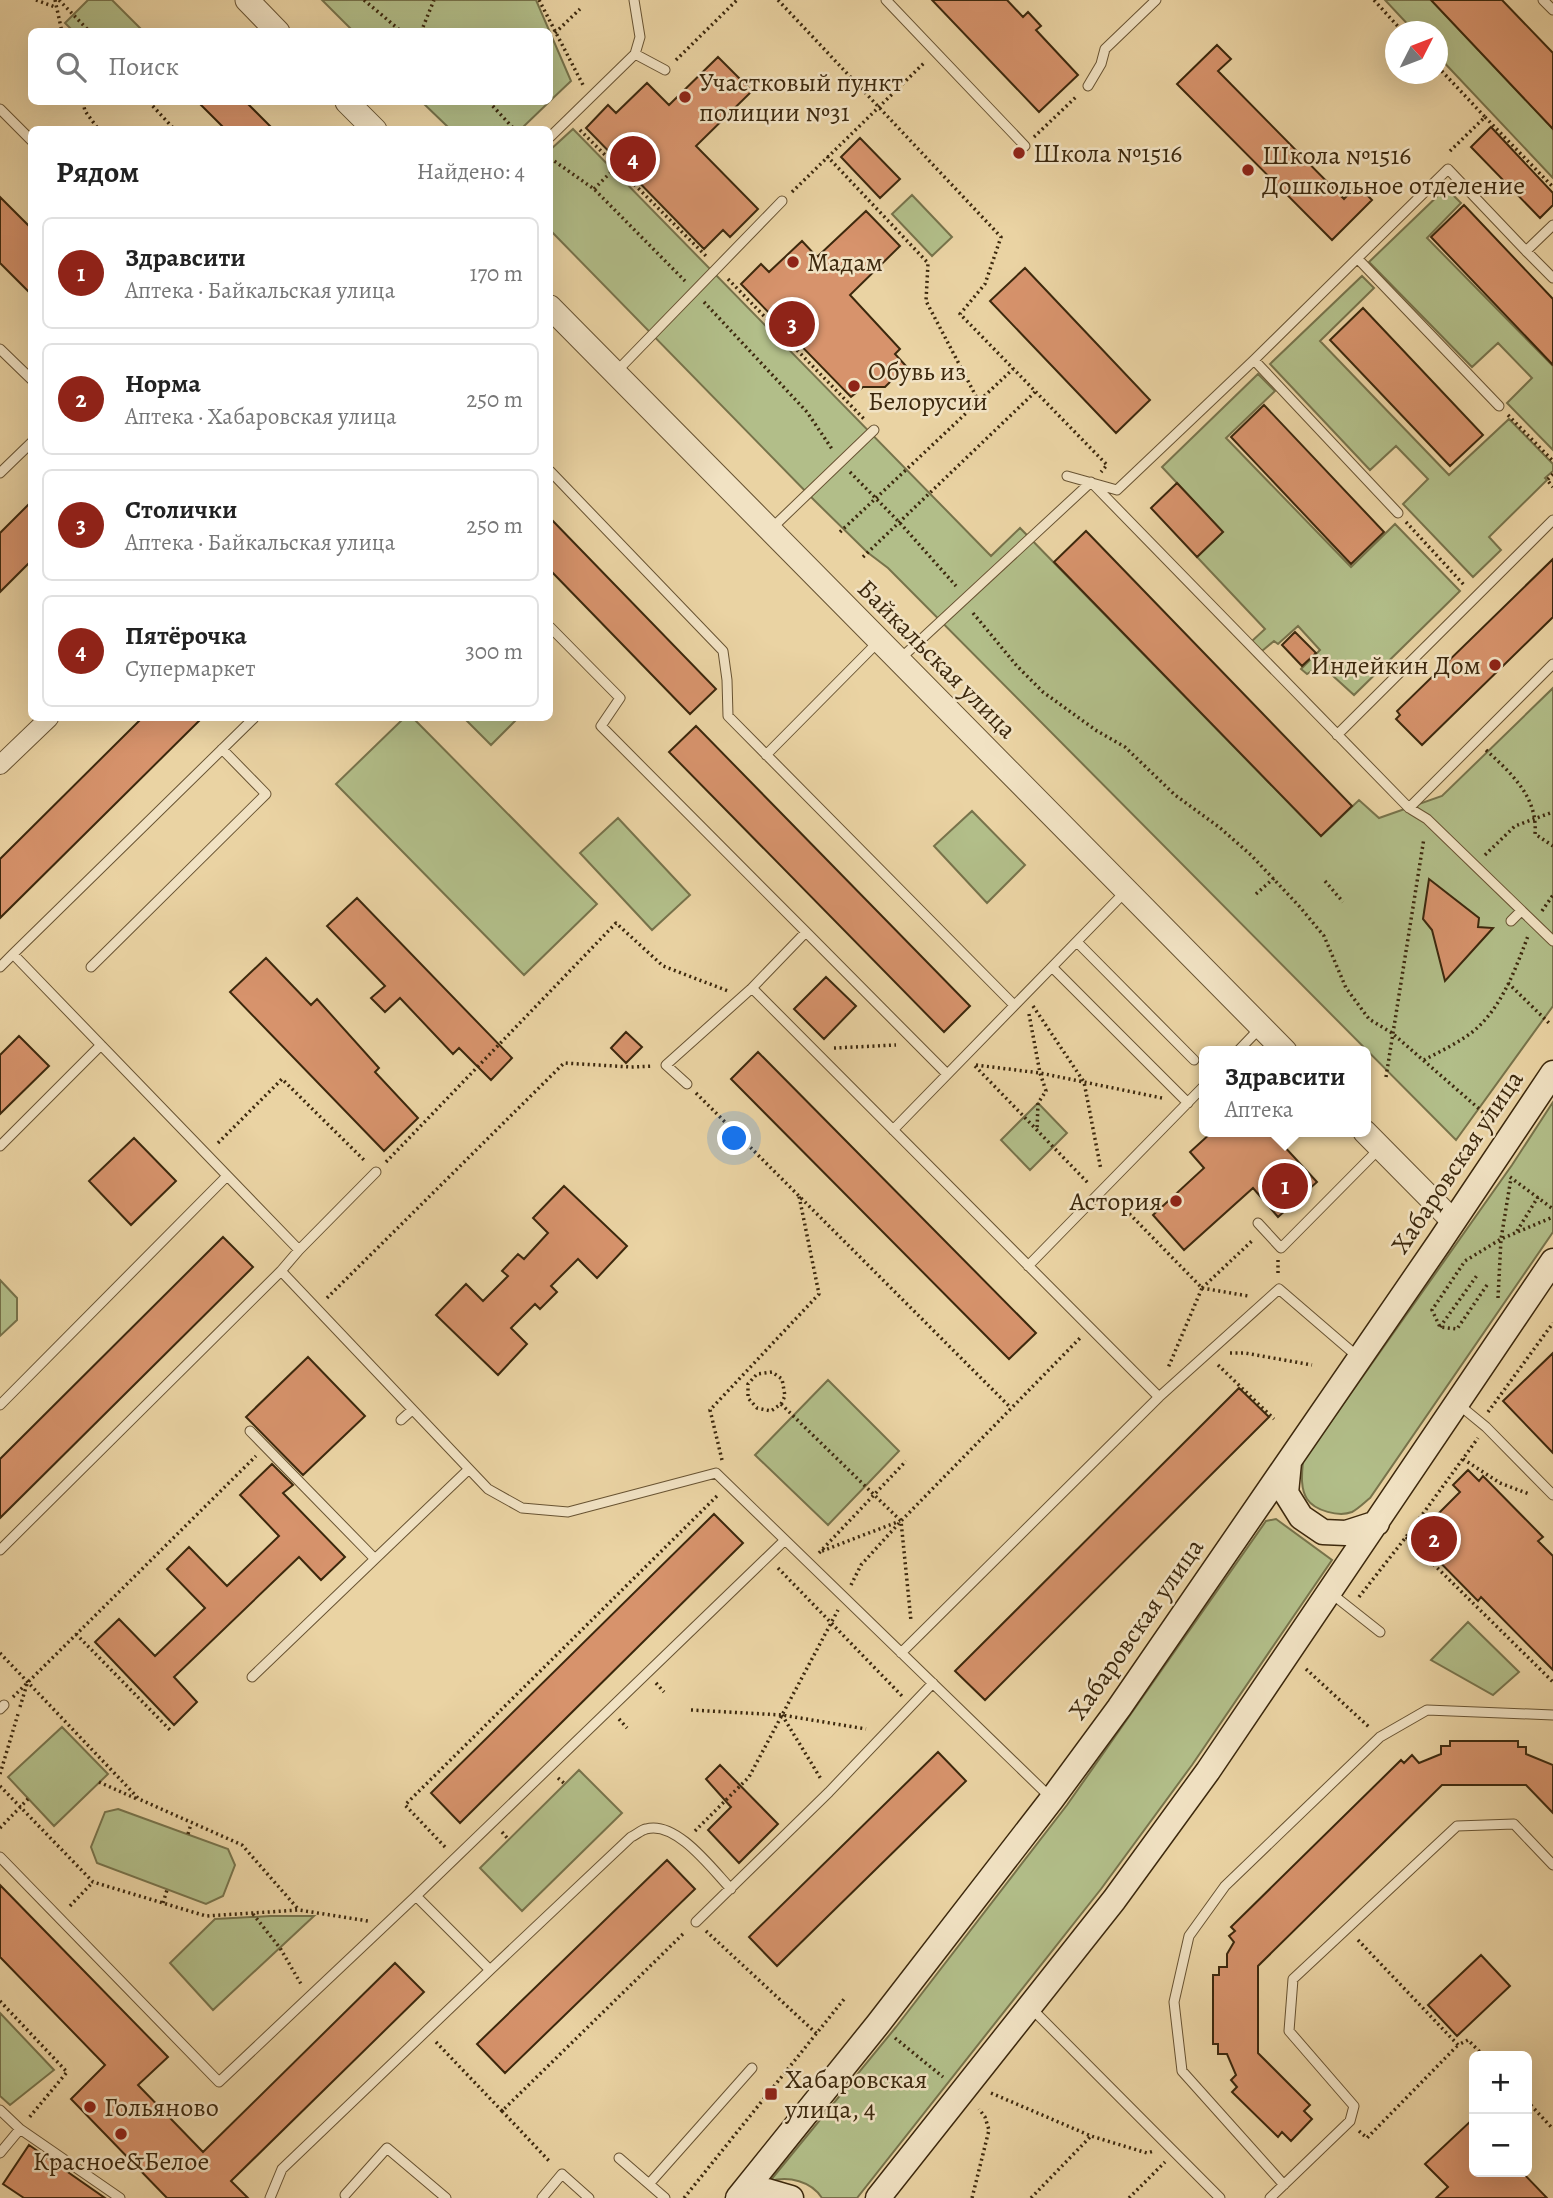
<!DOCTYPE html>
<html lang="ru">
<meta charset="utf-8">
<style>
:root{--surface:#fff;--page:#f2f2f2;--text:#222;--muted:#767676;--line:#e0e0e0;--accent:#8f2418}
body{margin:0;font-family:Alegreya,serif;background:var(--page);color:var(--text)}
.controls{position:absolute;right:21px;bottom:21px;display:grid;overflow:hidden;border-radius:10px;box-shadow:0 7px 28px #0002}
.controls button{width:63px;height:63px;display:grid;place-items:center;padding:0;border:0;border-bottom:2px solid var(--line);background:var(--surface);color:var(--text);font:35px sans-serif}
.compass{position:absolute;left:1385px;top:21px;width:63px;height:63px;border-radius:50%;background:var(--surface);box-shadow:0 7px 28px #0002;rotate:48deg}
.you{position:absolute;left:735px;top:1139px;width:24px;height:24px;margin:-18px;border:5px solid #fff;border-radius:50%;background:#1a73e8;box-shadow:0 0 0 10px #1a73e833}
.badge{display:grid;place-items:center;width:46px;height:46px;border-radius:50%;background:var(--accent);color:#fff;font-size:23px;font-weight:700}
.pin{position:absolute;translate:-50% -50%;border:4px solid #fff;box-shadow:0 2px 7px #0006}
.popup{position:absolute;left:1199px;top:1046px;width:172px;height:91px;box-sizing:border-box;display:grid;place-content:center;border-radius:10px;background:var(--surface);filter:drop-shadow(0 2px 5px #0005);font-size:23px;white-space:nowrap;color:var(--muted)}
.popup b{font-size:26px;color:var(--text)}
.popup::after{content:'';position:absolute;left:50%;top:100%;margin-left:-14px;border:14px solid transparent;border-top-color:var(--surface)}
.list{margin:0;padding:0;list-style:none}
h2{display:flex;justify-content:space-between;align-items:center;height:91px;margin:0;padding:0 28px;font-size:30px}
h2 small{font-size:23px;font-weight:400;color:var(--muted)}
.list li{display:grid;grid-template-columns:46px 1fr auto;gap:21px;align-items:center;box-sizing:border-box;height:112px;margin:0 14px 14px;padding:0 14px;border:2px solid var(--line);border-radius:10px}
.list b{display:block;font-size:26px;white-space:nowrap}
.list p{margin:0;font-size:23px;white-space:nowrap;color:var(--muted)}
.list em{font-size:23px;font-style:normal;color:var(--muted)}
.icon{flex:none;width:38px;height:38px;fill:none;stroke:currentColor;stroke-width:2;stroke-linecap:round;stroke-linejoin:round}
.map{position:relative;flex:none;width:1553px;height:2198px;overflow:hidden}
.search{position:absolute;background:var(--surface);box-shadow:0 7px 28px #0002;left:28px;top:28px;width:525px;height:77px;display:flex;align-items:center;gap:18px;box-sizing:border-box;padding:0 24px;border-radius:10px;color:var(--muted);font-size:26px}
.panel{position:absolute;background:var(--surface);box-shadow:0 7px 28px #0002;left:28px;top:126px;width:525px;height:595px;border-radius:10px}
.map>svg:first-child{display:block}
</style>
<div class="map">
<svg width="1553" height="2198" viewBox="0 0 1553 2198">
<rect width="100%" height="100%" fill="#ead3a3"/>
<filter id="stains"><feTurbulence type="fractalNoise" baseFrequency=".00286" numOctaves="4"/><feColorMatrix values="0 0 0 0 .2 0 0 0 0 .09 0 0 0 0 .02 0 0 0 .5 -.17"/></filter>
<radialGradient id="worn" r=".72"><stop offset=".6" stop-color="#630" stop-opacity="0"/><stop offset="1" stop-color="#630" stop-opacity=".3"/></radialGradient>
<path fill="#b2be89" stroke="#77734b" stroke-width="2" d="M88,0H112L143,31H73L65,23Z
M322,0H536L571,81L550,101V32L353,31Z
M1385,0H1431L1553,129V178L1438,56V32L1414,31Z
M422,102H549L520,130L450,129Z
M573,129L991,556L1020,528L1321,836L1359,800L1379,818L1442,796L1553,688V1006L1456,1140L888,568L867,552L814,500L550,230V150Z
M1446,188L1461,203L1427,238L1553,366V450L1507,403L1532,378L1498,343L1472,367L1369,262Z
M912,195L952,237L932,256L892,214Z
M1362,276L1374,288L1320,341L1449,475L1509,419L1553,464V471L1545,478L1547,480L1489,537L1501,550L1473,577L1403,504L1428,479L1396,446L1370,470L1270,364Z
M1258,374L1275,391L1226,438L1351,567L1395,524L1460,591L1354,695L1321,665L1307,674L1301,669L1320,650L1298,626L1278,644L1274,641L1262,651L1252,641L1265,629L1197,557L1223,532L1162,467Z
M404,718H413L597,904L524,975L336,784Z
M464,718H518L491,745Z
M972,811L1025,865L987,903L934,846Z
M618,818L690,895L652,930L580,853Z
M1553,1102V1232L1370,1498C1365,1502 1358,1509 1352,1512C1339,1517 1315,1511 1307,1499C1300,1488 1302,1473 1303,1461L1512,1165Z
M1038,1103L1067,1133L1030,1170L1001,1140Z
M0,1280L17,1298V1320L0,1336Z
M828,1380L899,1451L828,1525L755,1455Z
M1276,1519L1332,1560L1192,1765L1101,1889L857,2198H822C811,2181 789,2176 770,2181L896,2027L1067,1805L1266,1521Z
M1468,1622L1519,1672L1493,1695L1431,1660Z
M62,1727L108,1774L54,1826L8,1777Z
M579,1770L622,1813L522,1911L480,1868Z
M118,1809L228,1849L235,1865L223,1896L206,1904L97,1863L91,1847L105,1812Z
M271,1916H314L213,2010L170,1963L215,1919Z
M0,2013L54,2070L10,2105L0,2096Z"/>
<path fill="#d7936c" stroke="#3c280d" stroke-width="2" d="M932,0H1007L1023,17L1028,12L1041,26L1036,30L1078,75L1039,112Z
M1431,0H1502L1553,53V129Z
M1217,45L1231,59L1218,71L1344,199L1357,185L1372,200L1332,240L1177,84Z
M718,57L752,91L696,146L758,209L730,237L723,230L704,249L586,128L608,105L616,113L647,83L669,105Z
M198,102H246L274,130H226Z
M1491,127L1553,193V205L1540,218L1471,147Z
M860,138L900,179L880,198L841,157Z
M0,197L32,229V295L0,263Z
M1464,205L1553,299V365L1431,237Z
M866,211L900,246L850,295L900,349L895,354L906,366L885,387H863L851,397L741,284L761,264L769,272L802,241L817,257Z
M1025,268L1150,400L1116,433L990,301Z
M1363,308L1483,435L1450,466L1330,340Z
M1264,405L1384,532L1351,564L1231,437Z
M1177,483L1223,532L1197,557L1151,508Z
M32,501V560L0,592V533Z
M550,518L716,689L690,714L550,570Z
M1086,531L1352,806L1321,836L1054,562Z
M1553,559V617L1422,745L1396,719L1400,715L1397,711Z
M1295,632L1316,653L1302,666L1282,645Z
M142,718H202L0,918V859Z
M696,726L970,1006L944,1032L669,752Z
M1429,879L1479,918L1478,927L1493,928L1445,981L1432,930L1423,919Z
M357,898L512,1058L491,1080L459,1048L453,1054L400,998L385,1012L371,998L385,986L327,926Z
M266,958L311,1005L317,999L379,1068L375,1072L418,1118L384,1151L230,992Z
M826,977L856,1006L824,1039L794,1009Z
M626,1032L642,1047L626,1063L611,1048Z
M19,1036L49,1066L0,1114V1055Z
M758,1052L1036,1333L1009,1359L731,1079Z
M1212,1132H1271L1317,1182L1278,1217L1253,1188L1184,1250L1153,1215L1204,1168L1190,1152Z
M134,1138L176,1181L131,1225L89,1181Z
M564,1186L627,1246L597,1278L578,1259L551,1286L557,1292L540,1309L535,1304L511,1328L527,1344L498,1375L436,1315L466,1284L483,1301L508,1276L502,1271L518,1254L524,1259L548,1233L533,1218Z
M223,1237L253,1267L0,1518V1459Z
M1553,1353V1453L1503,1401Z
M308,1357L365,1416L303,1475L246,1417Z
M1239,1388L1269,1417L985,1700L955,1671Z
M272,1464L293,1485L283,1493L345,1557L321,1580L299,1557L174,1677L197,1702L174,1725L95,1642L119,1619L155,1656L205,1608L167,1569L189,1547L227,1586L279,1536L240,1495Z
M1468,1470L1479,1481L1483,1476L1543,1537L1538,1541L1553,1556V1670L1481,1597L1478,1601L1418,1540L1428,1530L1425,1527L1460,1492L1453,1485Z
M714,1514L743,1543L460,1823L431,1793Z
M1450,1741H1518V1747H1526V1754L1553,1765V1813L1526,1785H1442L1258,1966V2053L1310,2105L1304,2111L1312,2119L1291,2141L1282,2132L1278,2137L1232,2092L1237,2087L1231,2080L1236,2075L1227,2054H1218V2044H1213V1975H1219V1967H1227V1954L1234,1942L1229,1936L1235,1931L1231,1927L1401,1760L1404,1763L1412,1755L1419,1763L1441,1754V1746H1450Z
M938,1752L966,1781L777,1966L749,1937Z
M720,1765L778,1824L739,1863L708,1830L731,1807L706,1779Z
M667,1860L695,1889L505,2073L477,2044Z
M0,1885L168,2057L138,2085L203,2152L395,1963L424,1992L231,2181L248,2198H167L71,2099L105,2065L0,1957Z
M1481,1955L1510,1986L1457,2036L1428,2005Z
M1474,2118V2172H1522L1547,2198H1436L1448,2187L1425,2164Z
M29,2145L105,2198H24L3,2184Z"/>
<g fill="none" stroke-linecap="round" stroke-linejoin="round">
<g stroke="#685332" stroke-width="11">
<path id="service" d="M634,0L640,37L635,54
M886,0L1025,146
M1543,0L1553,10
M1088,86L1101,64L1105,49L1156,0
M0,109L32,141
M550,137L635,54L665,70
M1526,251L1553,278
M1358,259L1499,406
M0,349L32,380
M1254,360L1398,513
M615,373L782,201
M550,471L723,651L727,680L728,716L1014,1005
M0,473L32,442
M1067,476L1117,490L1254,360L1448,169L1526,251L1553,225
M1093,484L1409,808L1427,819L1553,941
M772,528L874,430
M550,627L620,698L601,726L806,932L752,988L666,1065L687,1084
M900,659L1091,482
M1337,735L1553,520
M766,755L878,642
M1409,808L1553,664
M1511,921L1521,911
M806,932L947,1074
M1077,942L1194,1060
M13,954L254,718
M0,967L13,954L299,1250L281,1271L488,1489L522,1508L568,1512L716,1473L1050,1797
M91,967L266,794L222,749
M1052,967L1188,1103
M752,988L1159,1397
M1238,1051L1261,1027
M893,1130L1126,891
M0,1146L101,1045
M1258,1223L1281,1248L1379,1149
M299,1250L376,1172
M1028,1266L1204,1086
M1458,1404L1486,1427L1553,1495
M0,1405L227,1176
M401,1420L412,1410
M250,1431L375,1559L469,1469
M0,1550L281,1271
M1332,1594L1380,1632
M901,1653L1159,1397L1279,1289L1358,1357
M252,1677L375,1559
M0,1709L4,1705
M0,1857L219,2082L416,1896
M696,1922L829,1792L933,1683
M490,1970L631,1837C636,1835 641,1830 646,1829C676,1820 712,1869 731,1889
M1031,2008L1220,2198
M0,2110L20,2129L120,2198
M0,2153L20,2129
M619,2158L665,2198
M649,2184L752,2068
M1284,2185L1182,2071L1174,2002L1189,1936L1225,1886L1380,1737L1427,1710L1553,1715
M345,2195L387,2148L446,2198
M270,2198L282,2169L490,1970L416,1896L785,1540
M542,2198L562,2174L589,2198
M1270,2198L1350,2121L1354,2106L1289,2031L1293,1979L1457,1826L1514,1824L1553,1865"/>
</g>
<g stroke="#685332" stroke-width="20">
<path id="minor" d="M0,765L49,718"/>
</g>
<g stroke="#685332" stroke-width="25">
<path id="tertiary" d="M247,0L278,32
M347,102L375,130
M550,307L1285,1051
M1365,1132L1453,1221"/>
</g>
<g stroke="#3c280d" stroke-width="27">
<path id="secondary" d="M1289,1462L1286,1493L1301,1517L1323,1532L1346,1533L1377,1523
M738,2198L878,2024L1052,1799L1119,1708L1439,1243L1553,1073
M751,2198L767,2191L791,2198
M878,2198L1114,1900L1208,1771L1553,1261"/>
</g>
<path stroke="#3c280d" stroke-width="3.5" stroke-dasharray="2 3.5" stroke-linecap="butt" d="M36,0L55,7
M55,0L62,32
M59,0L90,32
M364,0L402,32
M539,0L583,85
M778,0L1001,237L985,284L960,314L1107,465L1101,472
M1374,0L1403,32
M421,32L434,0
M555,33L580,9
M676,60L737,0
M1438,67L1485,117L1448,153
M83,102L85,111L99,130
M149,102L175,130
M489,102L515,130
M1485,117L1553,187
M580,130L708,258
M1034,137L1077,96
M827,156L928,263L926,301L979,402
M550,158L594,189L685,281
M594,189L616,167
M792,192L924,63
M728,279L864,419
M704,302L807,412L832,449
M1508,415L1553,461
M850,472L900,523L956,586
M1553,474L1547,480L1553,487
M1406,522L1465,586
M840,532L1013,369
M863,557L1035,392
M973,613L1017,666L1043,692L1097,731L1125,747L1175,795L1219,827L1251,855L1300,907L1324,936L1346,988L1369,1019L1392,1033L1485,1114
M1486,750C1511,773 1538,797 1535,834L1553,846
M1485,855L1515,826L1553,812
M1325,881L1343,902
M1256,894L1274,878
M1542,911L1553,895
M1508,983L1549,1023
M1033,1006L1084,1082L1101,1170
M1029,1014L1040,1073L1046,1091L1038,1103L1037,1131
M834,1048L896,1045
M1424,1060C1439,1052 1456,1044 1471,1033C1501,1010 1515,970 1528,936
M976,1065L1040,1073L1162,1098
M975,1066L1089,1184
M1386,1077L1424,838
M696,1093L1011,1408
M218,1143L282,1079L366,1162
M386,1162L616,923L663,966L728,991
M1510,1177L1553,1209
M1114,1198L1202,1288L1168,1368
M1517,1231L1538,1197
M1278,1260V1276
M1487,1285L1457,1329L1440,1327L1432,1310L1465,1261L1501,1239L1553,1217
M1202,1288L1254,1239
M1202,1288L1248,1296
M327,1298L564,1063L631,1067L653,1066
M1498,1298L1501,1239L1511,1178
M1440,1327L1478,1274
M1230,1353H1245L1312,1365
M1218,1365L1274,1419
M781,1404L785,1396L782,1379L772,1372L757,1374L748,1384V1398L757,1408L771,1411L781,1404L901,1521L911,1621
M1488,1412L1553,1323
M1463,1459L1500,1483L1529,1494
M722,1460L710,1410L819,1294L799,1196
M1406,1537L1553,1682
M822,1551L900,1521
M819,1553L906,1461
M778,1568L902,1696
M851,1585L861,1565L901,1521L1081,1337
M1359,1597L1406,1537L1478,1438
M76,1634L172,1732
M0,1653L139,1799L242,1845L299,1910
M1306,1669L1369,1727
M656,1683L664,1692
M13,1697L256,1456
M20,1707L27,1684
M691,1710L782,1715L866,1729
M782,1715L821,1779
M619,1719L627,1728
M0,1774L18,1714
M558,1778L565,1784
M99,1782L137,1799
M0,1786L93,1882L206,1916L299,1910L368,1921
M0,1828L28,1799
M695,1831L749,1777L838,1610
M502,1832L508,1839
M188,1834L191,1824
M445,1847L405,1805L719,1494
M163,1903L167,1890
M70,1906L93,1882
M253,1914L280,1948L301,1984
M706,1931L817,2034
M1358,1940L1458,2045L1468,2040L1484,2056
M0,2001L67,2072L28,2119
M895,2038L943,2077
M436,2042L502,2111L685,1932
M991,2093L1091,2136L1147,2153L1154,2151
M1527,2101L1553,2129
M502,2111L551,2163
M1359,2131L1367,2138L1458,2045
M684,2198L845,1998
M972,2198L989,2130L985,2117L979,2109
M1031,2198L1091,2136
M1129,2198L1165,2162"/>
<use href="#service" stroke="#f1e2c3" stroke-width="9"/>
<use href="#minor" stroke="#f1e2c3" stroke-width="18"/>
<use href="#tertiary" stroke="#f1e2c3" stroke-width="23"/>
<use href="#secondary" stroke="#f1e2c3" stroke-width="24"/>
</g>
<g fill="#8f2418" stroke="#f1e2c3" stroke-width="2.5">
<circle cx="685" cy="97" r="7"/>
<circle cx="1019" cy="153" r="7"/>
<circle cx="1248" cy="170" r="7"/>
<circle cx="793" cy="262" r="7"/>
<circle cx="854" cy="386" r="7"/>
<circle cx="1495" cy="665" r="7"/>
<circle cx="1176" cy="1201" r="7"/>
<rect x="764" y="2087" width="14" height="14" rx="3.5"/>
<circle cx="90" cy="2107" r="7"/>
<circle cx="121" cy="2134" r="7"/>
</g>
<g text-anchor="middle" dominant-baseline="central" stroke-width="5" stroke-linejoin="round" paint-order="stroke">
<g font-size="26" fill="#3c280d" stroke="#f1e2c3" text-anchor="start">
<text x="699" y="82">Участковый пункт<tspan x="699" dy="30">полиции №31</tspan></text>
<text x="1033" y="153">Школа №1516</text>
<text x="1262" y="155">Школа №1516<tspan x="1262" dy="30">Дошкольное отделение</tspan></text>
<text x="807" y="262">Мадам</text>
<text x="868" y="371">Обувь из<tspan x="868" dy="30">Белорусии</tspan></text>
<text x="1481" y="665" text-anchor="end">Индейкин Дом</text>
<text x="1162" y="1201" text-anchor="end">Астория</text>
<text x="785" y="2079">Хабаровская<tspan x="785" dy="30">улица, 4</tspan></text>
<text x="104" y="2107">Гольяново</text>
<text x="121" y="2161" text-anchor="middle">Красное&amp;Белое</text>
</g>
<g font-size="26" fill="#3c280d" stroke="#f1e2c3">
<text transform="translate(937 659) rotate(45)">Байкальская улица</text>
<text transform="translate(1457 1162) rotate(-56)">Хабаровская улица</text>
<text transform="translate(1136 1629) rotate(-55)">Хабаровская улица</text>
</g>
</g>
<rect width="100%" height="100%" filter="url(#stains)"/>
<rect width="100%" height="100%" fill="url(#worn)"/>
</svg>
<div class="controls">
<button>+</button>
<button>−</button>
</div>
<svg class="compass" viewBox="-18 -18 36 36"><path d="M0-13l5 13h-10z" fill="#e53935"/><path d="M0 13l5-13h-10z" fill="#767676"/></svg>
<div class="you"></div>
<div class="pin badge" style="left:1285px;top:1186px">1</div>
<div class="popup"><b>Здравсити</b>Аптека</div>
<div class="pin badge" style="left:1434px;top:1539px">2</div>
<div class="pin badge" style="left:792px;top:324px">3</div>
<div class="pin badge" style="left:633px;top:159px">4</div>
<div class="search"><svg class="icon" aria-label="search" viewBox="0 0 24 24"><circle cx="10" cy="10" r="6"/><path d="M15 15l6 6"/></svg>Поиск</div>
<section class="panel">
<h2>Рядом<small>Найдено: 4</small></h2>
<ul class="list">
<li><span class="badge">1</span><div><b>Здравсити</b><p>Аптека · Байкальская улица</p></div><em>170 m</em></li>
<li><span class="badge">2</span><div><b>Норма</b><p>Аптека · Хабаровская улица</p></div><em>250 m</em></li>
<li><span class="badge">3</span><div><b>Столички</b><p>Аптека · Байкальская улица</p></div><em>250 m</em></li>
<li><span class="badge">4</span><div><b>Пятёрочка</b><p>Супермаркет</p></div><em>300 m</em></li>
</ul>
</section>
</div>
